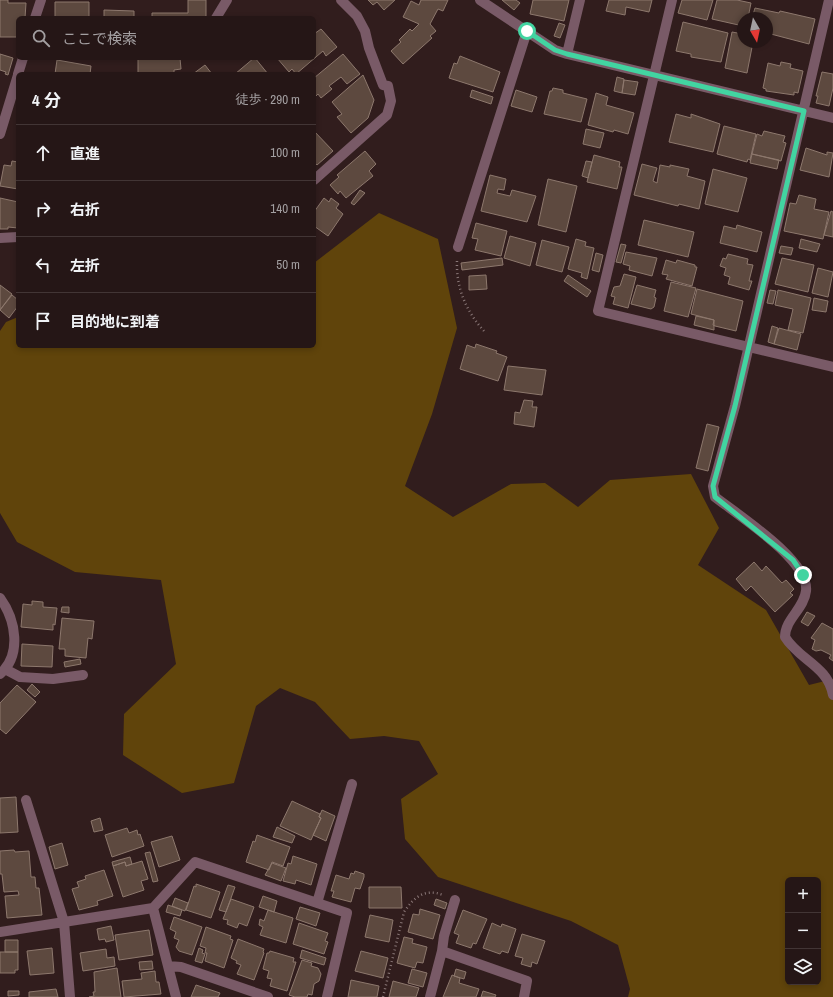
<!DOCTYPE html>
<html lang="ja">
<meta charset="utf-8">
<style>
:root{--surface:#251616;--page:#2d1f1f;--text:#f1f3f6;--muted:#a39fa1;--line:#423535}
body{margin:0;font-family:"Archivo Narrow","Noto Sans JP",sans-serif;background:var(--page);color:var(--text)}
.controls{position:absolute;right:12px;bottom:12px;display:grid;overflow:hidden;border-radius:6px;box-shadow:0 2px 6px #0003}
.controls button{width:36px;height:36px;display:grid;place-items:center;padding:0;border:0;border-bottom:1px solid var(--line);background:var(--surface);color:var(--text);font:20px sans-serif}
.compass{position:absolute;left:737px;top:12px;width:36px;height:36px;border-radius:50%;background:var(--surface);box-shadow:0 2px 6px #0003;rotate:171deg}
.stop{position:absolute;width:12px;height:12px;margin:-9px;border:3px solid #42d4a1;border-radius:50%;background:#fff}
.stop.end{background:#42d4a1;border-color:#fff;box-shadow:0 1px 4px #0008}
.list{margin:0;padding:0;list-style:none}
h2{display:flex;justify-content:space-between;align-items:center;height:52px;margin:0;padding:0 16px;font-size:17px}
h2 small{font-size:13px;font-weight:400;color:var(--muted)}
.list li{display:grid;grid-template-columns:26px 1fr auto;gap:12px;align-items:center;box-sizing:border-box;height:56px;padding:0 16px;border-top:1px solid var(--line)}
.list b{display:block;font-size:15px;white-space:nowrap}
.list em{font-size:13px;font-style:normal;color:var(--muted)}
.icon{flex:none;width:22px;height:22px;fill:none;stroke:currentColor;stroke-width:2;stroke-linecap:round;stroke-linejoin:round}
.map{position:relative;flex:none;width:833px;height:997px;overflow:hidden}
.search{position:absolute;background:var(--surface);box-shadow:0 2px 6px #0003;left:16px;top:16px;width:300px;height:44px;display:flex;align-items:center;gap:10px;box-sizing:border-box;padding:0 14px;border-radius:6px;color:var(--muted);font-size:15px}
.panel{position:absolute;background:var(--surface);box-shadow:0 2px 6px #0003;left:16px;top:72px;width:300px;height:276px;border-radius:6px}
.map>svg:first-child{display:block}
</style>
<div class="map">
<svg width="833" height="997" viewBox="0 0 833 997">
<rect width="100%" height="100%" fill="#311d1d"/>
<path fill="#60440b" fill-rule="evenodd" d="M379,213L438,239L457,328L432,414L405,486L453,517L511,484L545,483L578,507L610,480L691,474L719,528L698,565L766,610L809,685L833,679V997H628L630,989L618,945L571,921L438,877L405,839L401,799L438,774L419,741L384,736L350,739L315,702L280,688L256,706L234,783L182,793L123,755L124,714L176,664L161,580L75,572L17,542L0,513V331L6,322L18,317V346H314V263ZM788,880H818V982H788Z"/>
<path fill="#5d493f" stroke="#8d786d" d="M0,0H8V3H26L25,18H18V37H0Z
M188,0H206V16L203,18H152V13H188Z
M368,0H395L384,10L377,2L373,5Z
M421,0H448L443,11L438,9L430,24L436,31L430,36L432,38L403,64L391,51L401,42L399,40L410,29L412,31L419,24L403,17L411,1L419,5Z
M502,0H516L520,3L514,10Z
M533,0H569L564,21L530,14Z
M609,0H652L649,12L626,7L625,15L606,11Z
M682,0H713L707,20L678,13Z
M717,0H737L751,3L748,18H743V26L712,19Z
M55,2H89V18H55Z
M755,8L779,13L780,11L815,19L809,44L767,33V18H752Z
M104,10L134,11V18H104Z
M683,22L728,33L721,62L691,57V54L676,51Z
M559,23L565,25L560,38L554,36Z
M321,29L337,47L326,56L323,51L296,74L292,69L289,72L277,58H314V34Z
M732,32L743,34V42H753L747,73L725,68Z
M0,54L13,58L8,75L5,74L6,72L0,70Z
M343,54L360,74L347,84L341,77L329,86L332,89L321,98L318,94L315,97L314,78Z
M460,56L500,72L493,92L449,78L454,63L457,64Z
M138,58H180L181,69L174,70V74H138Z
M255,58L268,74H235L254,58Z
M57,60L91,66L90,74H55Z
M781,62L791,64L790,68L803,71L798,93L794,92V95L766,91V89L763,88L768,63L780,66Z
M205,65L212,74H193Z
M822,72L833,74V88L829,106L816,103L818,96H816Z
M363,75L374,100L368,118L351,133L337,117L342,114L332,102Z
M617,77L624,79L622,93L614,91Z
M624,80L638,82L635,95L622,93Z
M553,88L563,90V93L587,99L581,122L544,114L550,91H552Z
M472,90L493,97L491,104L470,97Z
M516,90L537,97L532,112L511,106Z
M596,93L608,97L606,105L634,113L628,134L614,130L613,132L588,125Z
M676,114L691,118V114L720,124L713,152L669,142Z
M724,126L756,134L750,160L748,159L747,162L717,154Z
M586,129L604,133L600,148L583,144Z
M314,131L333,151L317,165L314,162Z
M764,131L785,136L783,142L786,143L781,161L752,154L757,134L762,136Z
M806,148L827,155V152L833,153L829,177L800,170Z
M365,151L376,164L369,171L373,176L346,198L340,191L338,194L330,185L339,177L337,175Z
M752,154L779,160L777,169L750,163Z
M594,155L620,162L619,167H622L617,189L587,182Z
M12,161L18,162V189L0,186L4,165L11,166Z
M586,161L592,162L588,178L582,176Z
M642,164L657,168L653,181L657,183L660,165L670,167V165L689,169L687,176L705,181L699,209L679,204L678,206L634,195Z
M713,169L747,178L738,212L705,204Z
M490,175L506,179L504,190L498,189L497,193L510,196L512,190L536,196L527,222L481,211Z
M548,179L577,186L566,232L538,225Z
M360,190L365,193L354,205L351,203Z
M799,195L816,199L814,209L829,212L823,239L784,231L790,203L796,204Z
M0,198L18,202V228L8,227V229H0Z
M324,198L329,202L331,198L339,204L336,208L343,214L328,236L314,226V212Z
M831,211L833,212V237L824,235Z
M644,220L694,232L688,257L638,245Z
M476,223L507,231L501,256L475,250L478,239L472,238Z
M737,225L762,232L757,252L720,243L724,226L736,229Z
M510,236L536,243L530,266L504,258Z
M576,239L586,242L585,246L594,248L587,279L581,277L582,273L568,269Z
M801,239L820,244L817,252L799,248Z
M542,240L569,247L562,272L536,265Z
M621,244L626,245L621,263L616,262Z
M781,246L793,248L791,255L779,253Z
M626,252L657,258L652,276L629,270L630,266L623,264Z
M596,253L603,255L599,272L592,270Z
M728,254L748,259L747,264L753,265L749,281H752L749,290L728,284L730,277L724,275L726,268L720,266L723,258L726,259Z
M502,258L503,265L462,270L461,263Z
M782,258L814,265L808,292L775,284Z
M666,260L676,263L677,260L695,265V267H697L692,286L666,279L668,275L662,274Z
M818,268L833,272L828,297L812,293Z
M624,274L636,277L628,308L613,304L615,297L611,296L614,287L620,286Z
M486,275L487,289L469,290V276Z
M568,275L591,291L587,297L564,281Z
M671,282L696,288L688,317L664,311Z
M0,285L12,294L0,310Z
M637,285L656,290L654,297L656,298L654,307L651,309L631,304Z
M697,289L743,301L736,331L715,326L713,325L714,320L691,314Z
M770,290L776,291L773,304L767,303Z
M778,290L811,298L803,333L788,330L793,309L775,305Z
M12,295L18,300V306L9,318L0,310Z
M814,298L828,301L826,312L812,310Z
M696,316L714,320V330L694,325Z
M772,326L778,328L774,344L768,342Z
M779,328L801,334L797,350L774,344Z
M476,344L497,351L496,353L507,357L498,381L460,369L467,345L475,348Z
M508,366L546,370L542,395L504,390Z
M524,400L533,401L532,407H537L534,427L514,424L515,412L520,413Z
M707,424L719,427L708,471L696,468Z
M754,562L762,571L766,566L782,583L786,580L794,589L790,593L793,595L775,612L751,586L746,591L736,579Z
M32,601L43,602V607L57,608L55,625L53,624V630L21,627L23,604L32,605Z
M62,607H69V613L61,612Z
M807,612L815,616L808,626L801,622Z
M62,618L94,621L92,639L88,638L86,658L65,656V649H59Z
M822,623L833,629V661L829,658L831,655L821,650L816,651L812,649L815,640L811,638Z
M22,644L53,646L52,667L21,666Z
M80,659L81,664L65,667L64,662Z
M32,684L40,692L35,697L27,690Z
M17,685L36,702L6,734L0,729V703Z
M16,797L18,832L0,833V798Z
M292,801L320,814L319,817L321,818L311,840L280,826Z
M322,810L335,816L326,841L313,835L321,818L319,817Z
M100,818L103,830L94,832L91,821Z
M277,827L295,836L292,843L273,837Z
M127,828L129,833L137,830L138,835L140,834L144,846L112,857L105,835Z
M257,835L290,847L283,866L272,862L269,870L246,862L253,841L255,842Z
M172,836L180,860L159,867L151,842Z
M62,843L68,865L55,869L49,847Z
M14,850L15,852L29,851L31,877H35L36,888H39L42,915L7,918L5,896L19,895L18,891L4,892L2,874H0V851Z
M150,852L158,881L153,882L145,853Z
M293,856L317,864L311,885L296,880L295,884L283,881L288,863L291,864Z
M130,857L132,864L126,866L125,862L113,866L112,862Z
M142,861L148,879L141,881L144,890L123,897L113,866L125,862L126,866Z
M272,863L286,868L281,881L265,875Z
M104,870L113,896L97,901L98,905L79,910L72,889L79,887L77,882L86,879L85,876Z
M355,871L364,874V877L360,889L355,888L351,902L332,897L334,891H331L336,875L349,879L351,873L354,874Z
M196,884L220,892L211,918L186,910L194,886L196,887Z
M228,885L235,887L226,912L219,910Z
M369,887H401L402,908H369Z
M263,896L277,901L274,912L259,907Z
M175,898L188,903L185,911L172,906Z
M231,899L254,907L247,926L239,923L237,928L227,924L228,920L223,919Z
M436,899L447,903L445,909L434,905Z
M168,905L182,910L180,916L166,912Z
M300,907L320,913L316,926L296,919Z
M420,909L440,915L433,939L408,932L413,914L419,915Z
M268,910L293,918L286,943L260,935L263,927L259,925L260,919L264,921Z
M463,910L487,919L476,944L473,943L471,948L456,943L459,935L454,933Z
M370,915L393,920L389,942L365,937Z
M174,917L202,927L192,955L179,951L176,947L179,940L174,938L176,932L170,929Z
M299,923L328,933L325,941L328,942L324,954L293,944Z
M492,923L501,927L502,924L516,929L508,953L502,951L500,954L483,948Z
M111,926L114,940L106,942L105,939L99,940L97,929Z
M206,927L231,936L230,939L233,940L224,968L205,961L207,953H205L206,948L200,946Z
M149,930L153,955L119,960L115,935Z
M522,934L545,941L537,964L532,962L531,967L521,964L523,958L515,956Z
M404,937L413,939L412,943L427,947L423,963L417,962L415,968L397,963Z
M238,939L264,949L263,952L264,953L254,980L237,974L241,965L236,963L237,961L231,958Z
M5,940H18V952H5Z
M52,948L54,973L30,975L27,951Z
M199,948L203,950L202,953L205,954L202,963L195,961Z
M106,949L107,958L114,957L115,966L83,971L80,953Z
M302,950L326,958L324,965L300,958Z
M270,951L294,958L293,962H296L287,991L270,986L272,979L267,978L269,971L263,969L267,953H269Z
M361,951L388,958L383,978L355,971Z
M0,952H18V970H15V973H0Z
M302,960L312,963L311,966L318,968L321,974L319,981L314,984L312,995L308,994L307,997H295L289,995Z
M152,961L153,969L140,970L139,962Z
M117,968L121,997H89L94,996L93,992H95L94,972Z
M412,969L427,973L423,987L408,983Z
M456,969L466,972L464,979L454,976Z
M155,971L156,982H159L161,994L124,997L122,981L142,979L141,973Z
M452,975L460,978L459,983L479,989L476,997H443Z
M351,980L379,986L377,997H348Z
M393,981L419,988L416,997H389Z
M196,985L220,993L218,997H191Z
M56,989L58,997H29V992Z
M8,991H19V995L8,996Z
M483,991L496,995L495,997H481Z"/>
<g fill="none" stroke-linecap="round" stroke-linejoin="round">
<path stroke="#897777" stroke-width="2.5" stroke-dasharray="1 3" stroke-linecap="butt" d="M457,261C456,288 466,311 484,331
M383,997L404,912C414,897 425,888 443,895"/>
<path stroke="#795a67" stroke-width="10" d="M480,0L555,50L567,54L833,118
M672,0L598,311L833,367
M829,0L735,406L713,486L715,497C738,515 810,561 806,591C804,609 785,619 785,637C799,660 828,666 833,695
M35,18L41,0
M216,18L227,0
M567,54L580,0
M18,74L23,58
M0,134L18,75
M314,180L387,115L391,101L388,86L383,85L369,48L365,31L357,16L341,0
M0,238L18,237
M458,247L527,31
M0,598C16,620 22,655 0,674
M5,669L20,677L53,679L83,675
M26,800L64,922L70,997
M317,903L352,784
M153,908L176,997
M0,932L153,908L195,862L347,913L327,997
M442,951L444,936L455,900
M168,966L181,967L268,997
M430,997L442,951L527,981L524,997"/>
</g>
<g fill="none" stroke-linecap="round" stroke-linejoin="round">
<path stroke="#42d4a1" stroke-width="5" d="M527,31L555,50L567,54L804,111L735,406L713,486L715,497L793,560L803,575"/>
</g>
</svg>
<div class="controls">
<button>+</button>
<button>−</button>
<button><svg class="icon" aria-label="layers" viewBox="0 0 24 24"><path d="M12 4l9 5-9 5-9-5zM3 14l9 5 9-5"/></svg></button>
</div>
<svg class="compass" viewBox="-18 -18 36 36"><path d="M0-13l5 13h-10z" fill="#e53935"/><path d="M0 13l5-13h-10z" fill="#a39fa1"/></svg>
<div class="stop" style="left:527px;top:31px"></div>
<div class="stop end" style="left:803px;top:575px"></div>
<div class="search"><svg class="icon" aria-label="search" viewBox="0 0 24 24"><circle cx="10" cy="10" r="6"/><path d="M15 15l6 6"/></svg>ここで検索</div>
<section class="panel">
<h2>4 分<small>徒歩 · 290 m</small></h2>
<ul class="list">
<li><svg class="icon" aria-label="ahead" viewBox="0 0 24 24"><path d="M12 20V5M6 11l6-6 6 6"/></svg><div><b>直進</b></div><em>100 m</em></li>
<li><svg class="icon" aria-label="right" viewBox="0 0 24 24"><path d="M7 20v-9h11M14 6l5 5-5 5"/></svg><div><b>右折</b></div><em>140 m</em></li>
<li><svg class="icon" aria-label="left" viewBox="0 0 24 24"><path d="M17 20v-9H6M10 6l-5 5 5 5"/></svg><div><b>左折</b></div><em>50 m</em></li>
<li><svg class="icon" aria-label="arrive" viewBox="0 0 24 24"><path d="M6 21V4h12l-3 4 3 4H6"/></svg><div><b>目的地に到着</b></div></li>
</ul>
</section>
</div>
